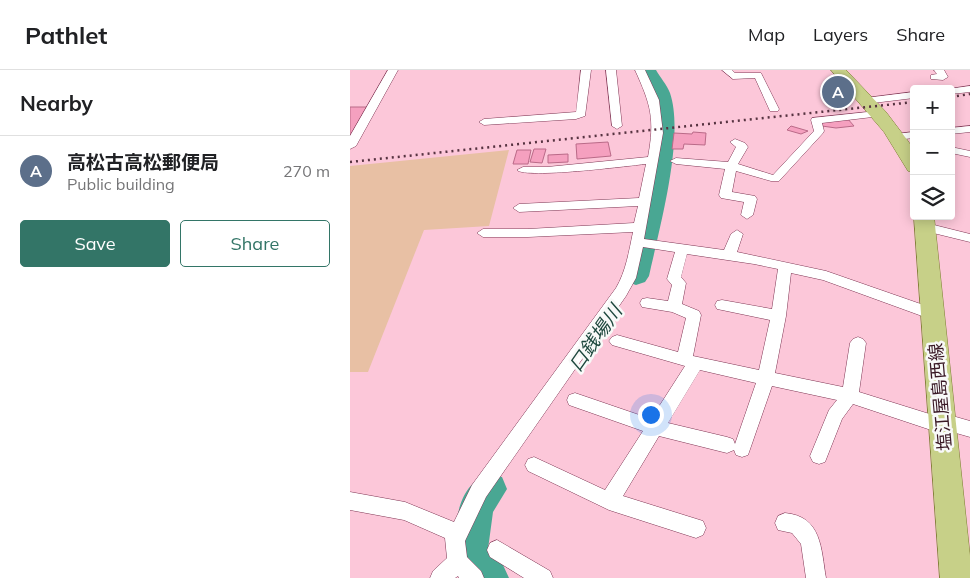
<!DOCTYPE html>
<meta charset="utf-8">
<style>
:root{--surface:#fff;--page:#f2f2f2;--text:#202124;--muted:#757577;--line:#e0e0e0;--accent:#337567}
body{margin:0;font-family:Mulish,"Noto Sans JP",sans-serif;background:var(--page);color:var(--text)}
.controls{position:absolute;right:15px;top:15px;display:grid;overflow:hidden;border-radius:5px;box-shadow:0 2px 12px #0003}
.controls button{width:45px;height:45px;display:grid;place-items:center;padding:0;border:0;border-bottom:1px solid var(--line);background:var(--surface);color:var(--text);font:25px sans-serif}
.you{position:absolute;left:300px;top:344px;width:18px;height:18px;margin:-12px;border:4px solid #fff;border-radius:50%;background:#1a73e8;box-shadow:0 0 0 8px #1a73e833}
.badge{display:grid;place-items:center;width:32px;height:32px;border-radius:50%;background:var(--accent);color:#fff;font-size:16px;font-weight:700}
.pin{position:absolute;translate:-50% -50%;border:2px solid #fff;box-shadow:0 1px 5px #0006}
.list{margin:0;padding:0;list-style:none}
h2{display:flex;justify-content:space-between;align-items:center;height:65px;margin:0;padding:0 20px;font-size:21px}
h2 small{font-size:16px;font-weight:400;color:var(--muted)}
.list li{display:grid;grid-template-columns:32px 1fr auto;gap:15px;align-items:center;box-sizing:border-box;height:70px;padding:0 20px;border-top:1px solid var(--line)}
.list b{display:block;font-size:19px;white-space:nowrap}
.list p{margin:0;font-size:16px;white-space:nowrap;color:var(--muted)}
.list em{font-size:16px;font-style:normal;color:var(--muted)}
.actions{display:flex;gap:10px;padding:15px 20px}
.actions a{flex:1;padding:11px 0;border:1px solid var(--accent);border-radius:5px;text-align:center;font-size:18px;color:var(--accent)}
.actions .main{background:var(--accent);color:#fff}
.icon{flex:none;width:28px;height:28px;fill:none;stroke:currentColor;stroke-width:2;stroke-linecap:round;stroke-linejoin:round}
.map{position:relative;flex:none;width:620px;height:508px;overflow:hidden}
header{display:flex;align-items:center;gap:30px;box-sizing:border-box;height:70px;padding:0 25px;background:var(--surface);border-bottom:1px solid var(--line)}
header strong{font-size:24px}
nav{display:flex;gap:28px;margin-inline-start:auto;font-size:18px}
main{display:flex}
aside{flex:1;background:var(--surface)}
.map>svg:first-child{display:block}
</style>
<header>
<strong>Pathlet</strong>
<nav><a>Map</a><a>Layers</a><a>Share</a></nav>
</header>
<main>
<aside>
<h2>Nearby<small></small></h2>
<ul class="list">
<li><span class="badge" style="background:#5c6f8a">A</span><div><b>高松古高松郵便局</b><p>Public building</p></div><em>270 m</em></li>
</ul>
<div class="actions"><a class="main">Save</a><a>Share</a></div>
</aside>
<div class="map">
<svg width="620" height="508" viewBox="0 0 620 508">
<rect width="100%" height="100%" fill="#fcc7d9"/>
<path fill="#e8c0a4" d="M159,80L139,156L74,160L18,302H0V96Z"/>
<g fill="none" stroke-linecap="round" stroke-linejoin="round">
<path fill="#49a793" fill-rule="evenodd" d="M288,0H306C310,7 317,15 320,23C335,67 309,160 299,206L295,212L286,215L277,212L273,206C286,160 315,69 302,23C300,15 293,7 288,0Z
M140,403L152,407L157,419L143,442L138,479L153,495L159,508H114C108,502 100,494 100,485C99,478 103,469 104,462C109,436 113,413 140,403Z"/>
</g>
<path fill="#f5a0bf" stroke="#ba6a88" d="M0,37H19L2,65H0Z
M497,48L504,56L486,58L472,56L471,53Z
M441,56L458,61L451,64L437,60Z
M343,62L356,63L355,75L334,74L333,79H322L324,63L342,64Z
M258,72L261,86L227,89L226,74Z
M184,79H196L192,93L180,92Z
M167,80H181L178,94H163Z
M218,84V92L198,93V85Z"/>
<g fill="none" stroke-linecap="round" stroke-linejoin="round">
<g stroke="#7f3654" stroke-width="1">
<path id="minor" d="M38,0H48L6,76L0,79V66Z
M231,0H241L235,46L226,49L134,55L129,52L134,49L226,42Z
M256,0H266L272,56L267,59L262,56Z
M285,0H295L309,30L313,63L294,169L374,180L381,164L387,160L393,164L387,182L476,201L588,240L590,244L588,248L583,250L473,210L441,203L436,246L425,303L493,317L500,273L503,269L508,267L513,269L516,273L509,322L586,346L592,343L620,351V367L599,361L593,364L503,334L492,349L475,392L469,394L463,392L460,386L479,340L487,330L422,316L398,385L392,387L386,385L384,380L377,383L309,366L273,426L353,451L356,458L353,465L346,468L259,440L178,401L175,395L178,389L184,387L255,420L293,361L219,335L217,330L219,325L225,323L301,349L335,296L262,275L259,271L262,267L267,265L328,282L336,248L322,242L292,237L290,233L292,229L297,228L318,231L322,215L317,209L325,182L293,177L286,208L276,226L136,427L115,471L117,487L131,501L134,508H109L108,506L105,508H80L83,501L97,488L95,468L54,450L0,440V422L55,432L104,452L122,415L266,218C276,201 279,181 283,162L178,167H133L127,163L133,159H178L284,153L288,136L169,142L163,138L169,134L289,128L296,94C277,96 176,109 167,100L173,97H197L298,87C305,49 301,35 285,0ZM337,184L404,194L428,199L422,239L372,230L367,231L365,235L367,239L372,240L420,250L409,300L343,286L351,245L349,241L332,234L336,213L331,207ZM350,300L406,313L385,374L383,369L377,367L318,353Z
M372,0H382L385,3H411L429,39L428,41H420L405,8L383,9Z
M584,0H594L598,7L593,10L581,9V5L587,4Z
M620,16V22L601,24V19H598Z
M564,22V28L515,34L510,31L515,28Z
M527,41L531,42L532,44L531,46L472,53L474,61L473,63L429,111H421L386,101L382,122L405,126L407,129L403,145L397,149L391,145L394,132L371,128L369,125L375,99L326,94L320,91L326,88L378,92L386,77L380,72L385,69L395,73L398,77L388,94L423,105L464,61L461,50L462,48Z
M620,56V62L601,64V58Z
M564,62V68L545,70L540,67L545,64Z
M601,77L620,81V87L601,83Z
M576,153L620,164V172L571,160L570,157Z
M435,443C472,446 471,479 476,508H456L451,474L442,463L428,460L425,453L428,446Z
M147,470L200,501L203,508H174L140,487L137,480L140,473Z"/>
</g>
<g stroke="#7d7c32" stroke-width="1">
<path id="primary" d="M481,0H496L536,42L558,71L564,80V102L558,101L534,62Z
M564,146H584L620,486V508H590Z"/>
</g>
<use href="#minor" fill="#fff" fill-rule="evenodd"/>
<use href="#primary" fill="#c7d088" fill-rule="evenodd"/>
<path stroke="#573341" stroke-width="2.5" stroke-dasharray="2 4" stroke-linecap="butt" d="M601,27L620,24
M0,92L564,32"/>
</g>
<g text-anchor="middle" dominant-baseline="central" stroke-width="5" stroke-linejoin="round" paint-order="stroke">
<g font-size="18" fill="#3a1926" stroke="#f8f9f8">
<text transform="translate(590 327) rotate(-95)">塩江屋島西線</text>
</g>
<g font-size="19" font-style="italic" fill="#1d473d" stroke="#f8f9f8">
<text transform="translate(245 268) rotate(-55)">口銭場川</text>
</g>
</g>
</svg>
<div class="controls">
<button>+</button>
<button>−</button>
<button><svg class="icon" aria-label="layers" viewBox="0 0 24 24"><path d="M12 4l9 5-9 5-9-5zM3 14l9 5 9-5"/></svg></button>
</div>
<div class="you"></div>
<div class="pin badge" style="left:488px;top:22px;background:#5c6f8a">A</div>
</div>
</main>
